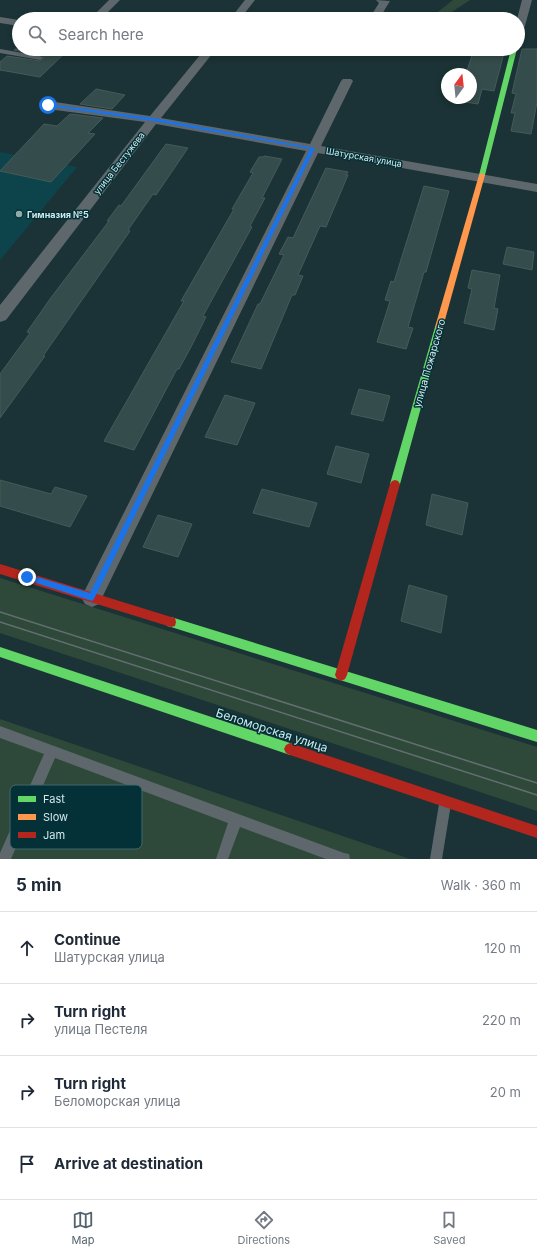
<!DOCTYPE html>
<meta charset="utf-8">
<style>
:root{--surface:#fff;--page:#f2f2f3;--text:#1f2937;--muted:#747a83;--line:#e0e1e3;--accent:#53636c}
body{margin:0;font-family:Inter,sans-serif;background:var(--page);color:var(--text)}
.compass{position:absolute;left:441px;top:68px;width:36px;height:36px;border-radius:50%;background:var(--surface);box-shadow:0 2px 6px #0003;rotate:15deg}
.stop{position:absolute;width:12px;height:12px;margin:-9px;border:3px solid #1a73e8;border-radius:50%;background:#fff}
.stop.end{background:#1a73e8;border-color:#fff;box-shadow:0 1px 4px #0008}
.list{margin:0;padding:0;list-style:none}
h2{display:flex;justify-content:space-between;align-items:center;height:52px;margin:0;padding:0 16px;font-size:17px}
h2 small{font-size:13px;font-weight:400;color:var(--muted)}
.list li{display:grid;grid-template-columns:26px 1fr auto;gap:12px;align-items:center;box-sizing:border-box;height:72px;padding:0 16px;border-top:1px solid var(--line)}
.list b{display:block;font-size:15px;white-space:nowrap}
.list p{margin:0;font-size:13px;white-space:nowrap;color:var(--muted)}
.list em{font-size:13px;font-style:normal;color:var(--muted)}
.icon{flex:none;width:22px;height:22px;fill:none;stroke:currentColor;stroke-width:2;stroke-linecap:round;stroke-linejoin:round}
.map{position:relative;flex:none;width:537px;height:859px;overflow:hidden}
.search{position:absolute;background:var(--surface);box-shadow:0 2px 6px #0003;left:12px;right:12px;top:12px;height:44px;display:flex;align-items:center;gap:10px;box-sizing:border-box;padding:0 14px;border-radius:22px;color:var(--muted);font-size:15px}
.sheet{height:340px;background:var(--surface)}
nav{display:flex;justify-content:space-around;align-items:center;box-sizing:border-box;height:56px;border-top:1px solid var(--line);background:var(--surface);font-size:11px;color:var(--muted)}
nav a{display:grid;justify-items:center;gap:2px}
nav .on{color:var(--accent)}
.map>svg:first-child{display:block}
</style>
<div class="map">
<svg width="537" height="859" viewBox="0 0 537 859">
<rect width="100%" height="100%" fill="#1b3336"/>
<path fill="#0d444b" d="M0,152L77,167L0,260Z"/>
<path fill="#2e4939" d="M453,0H470L441,19H429Z
M0,578L537,747V811L0,633Z
M0,719L410,859H0Z"/>
<path fill="#344c4b" stroke="#475a5a" d="M15,49H69L40,77L0,70V62L7,56L40,61L44,58L40,55L14,50Z
M474,49H505L494,91L482,89L478,104L458,101V98H471V74H466Z
M522,49H537V102L531,134L511,131L515,113H511L516,94L512,93Z
M96,89L125,95L112,109L80,104Z
M70,114L103,118L88,133L95,134L51,182L0,171L44,124L57,126Z
M166,144L188,148L156,195L153,194L128,230L130,231L43,356H45L0,418V374L30,333L27,332L50,299L109,221H107L119,205L121,206Z
M264,156L282,159L262,198H265L250,226L252,227L203,316L206,317L191,347L179,369H177L134,450L104,441L184,301H181L234,209H232L253,173L250,172L259,157H263Z
M326,168L348,172L346,175H348L326,227L320,226L298,275L303,276L295,295H292L261,369L231,362L258,304H260L284,255L279,254L288,237L293,238Z
M424,186L449,191L426,272H424L408,327L413,328L406,349L377,342L390,301L385,300L391,281L394,282Z
M507,247L534,252L532,270L503,264Z
M472,270L500,275L494,308L498,309L494,330L464,323L472,289L468,288Z
M359,389L390,396L383,421L351,414Z
M225,395L255,403L237,445L205,437Z
M336,446L369,454L361,483L327,474Z
M0,480L51,494L55,487L87,496L70,527L0,506Z
M262,489L317,503L309,527L253,513Z
M432,494L468,503L462,535L426,525Z
M158,515L192,524L178,557L143,547Z
M409,585L447,596L441,633L401,621Z"/>
<g fill="none" stroke-linecap="round" stroke-linejoin="round">
<path fill="#5e686c" fill-rule="evenodd" d="M0,49L40,56L43,58L40,60L0,53Z
M0,726L344,853L349,854L350,859H326L240,827L228,859H216L228,823L55,758L11,859H0V853L44,754L0,738Z
M445,798L449,800L451,804L442,859H430L439,804L441,800Z"/>
<path fill="#5e686c" fill-rule="evenodd" d="M109,0H120L101,19H90Z
M245,0H255L240,19H230Z
M376,0L390,1L379,19H369L379,3Z
M522,0H532L523,33L518,36V19H517Z
M0,17L19,20V26L0,23Z
M205,49H216L161,118L310,144L341,81L343,79H351L353,81L321,146L537,184V192L318,153L99,604L92,607L85,604L81,597L85,590L306,151L156,124L6,320L0,322V305L145,122L48,109L44,108L42,105L44,102L48,101L150,116Z"/>
<path fill="#63d668" fill-rule="evenodd" d="M511,49H517L485,175L482,177L479,175Z
M439,324L443,327L400,484L398,487L395,488L392,487L390,484L435,327Z
M171,617L537,730V742L171,627L167,626L166,622L167,618Z
M0,647L290,743L294,745L296,749L294,753L290,755L0,657Z"/>
<path fill="#ff974d" fill-rule="evenodd" d="M482,173L485,175L443,327L439,330L435,327L479,175Z"/>
<path fill="#b3261e" fill-rule="evenodd" d="M395,480L398,481L400,484L347,675L345,679L341,681L337,679L335,675L390,484L392,481Z
M0,564L171,617L175,618L176,622L175,626L171,627L0,574Z
M290,743L537,826V838L290,755L286,753L284,749L286,745Z"/>
<path stroke="#636e72" stroke-width="1.5" d="M0,612L537,783
M0,622L537,795"/>
</g>
<path fill="#1a73e8" d="M48,104L153,118L315,148L94,599L92,601L27,580L23,577L27,574L90,593L310,149L153,121L47,106Z"/>
<circle fill="#92a9ac" stroke="#033137" stroke-width="1.5" cx="19" cy="214" r="4"/>
<g text-anchor="middle" dominant-baseline="central" stroke-width="3" stroke-linejoin="round" paint-order="stroke">
<g font-size="9" fill="#d2e8eb" stroke="#033137">
<text transform="translate(364 157) rotate(10)">Шатурская улица</text>
<text transform="translate(119 163) rotate(-52)">улица Бестужева</text>
</g>
<g font-size="9" font-weight="bold" fill="#d2e8eb" stroke="#033137" text-anchor="start">
<text x="27" y="214">Гимназия №5</text>
</g>
<g font-size="10" fill="#d2e8eb" stroke="#033137">
<text transform="translate(429 363) rotate(-74)">улица Пожарского</text>
</g>
<g font-size="12" fill="#d2e8eb" stroke="#033137">
<text transform="translate(272 730) rotate(18)">Беломорская улица</text>
</g>
</g>
<rect x="10" y="785" width="132" height="64" rx="6" fill="#033137" stroke="#41686d" stroke-width="1"/>
<rect x="18" y="796" width="18" height="6" fill="#63d668"/>
<rect x="18" y="814" width="18" height="6" fill="#ff974d"/>
<rect x="18" y="832" width="18" height="6" fill="#b3261e"/>
<g font-size="11" fill="#d2e8eb">
<text x="43" y="803">Fast</text>
<text x="43" y="821">Slow</text>
<text x="43" y="839">Jam</text>
</g>
</svg>
<svg class="compass" viewBox="-18 -18 36 36"><path d="M0-13l5 13h-10z" fill="#e53935"/><path d="M0 13l5-13h-10z" fill="#747a83"/></svg>
<div class="stop" style="left:48px;top:105px"></div>
<div class="stop end" style="left:27px;top:577px"></div>
<div class="search"><svg class="icon" aria-label="search" viewBox="0 0 24 24"><circle cx="10" cy="10" r="6"/><path d="M15 15l6 6"/></svg>Search here</div>
</div>
<section class="sheet">
<h2>5 min<small>Walk · 360 m</small></h2>
<ul class="list">
<li><svg class="icon" aria-label="ahead" viewBox="0 0 24 24"><path d="M12 20V5M6 11l6-6 6 6"/></svg><div><b>Continue</b><p>Шатурская улица</p></div><em>120 m</em></li>
<li><svg class="icon" aria-label="right" viewBox="0 0 24 24"><path d="M7 20v-9h11M14 6l5 5-5 5"/></svg><div><b>Turn right</b><p>улица Пестеля</p></div><em>220 m</em></li>
<li><svg class="icon" aria-label="right" viewBox="0 0 24 24"><path d="M7 20v-9h11M14 6l5 5-5 5"/></svg><div><b>Turn right</b><p>Беломорская улица</p></div><em>20 m</em></li>
<li><svg class="icon" aria-label="arrive" viewBox="0 0 24 24"><path d="M6 21V4h12l-3 4 3 4H6"/></svg><div><b>Arrive at destination</b></div></li>
</ul>
</section>
<nav>
<a class="on"><svg class="icon" aria-label="map" viewBox="0 0 24 24"><path d="M3 6l6-2 6 2 6-2v14l-6 2-6-2-6 2zM9 4v14M15 6v14"/></svg>Map</a>
<a><svg class="icon" aria-label="directions" viewBox="0 0 24 24"><path d="M12 3l9 9-9 9-9-9zM9 14v-3h6M13 9l2 2-2 2"/></svg>Directions</a>
<a><svg class="icon" aria-label="saved" viewBox="0 0 24 24"><path d="M7 4h10v16l-5-4-5 4z"/></svg>Saved</a>
</nav>
